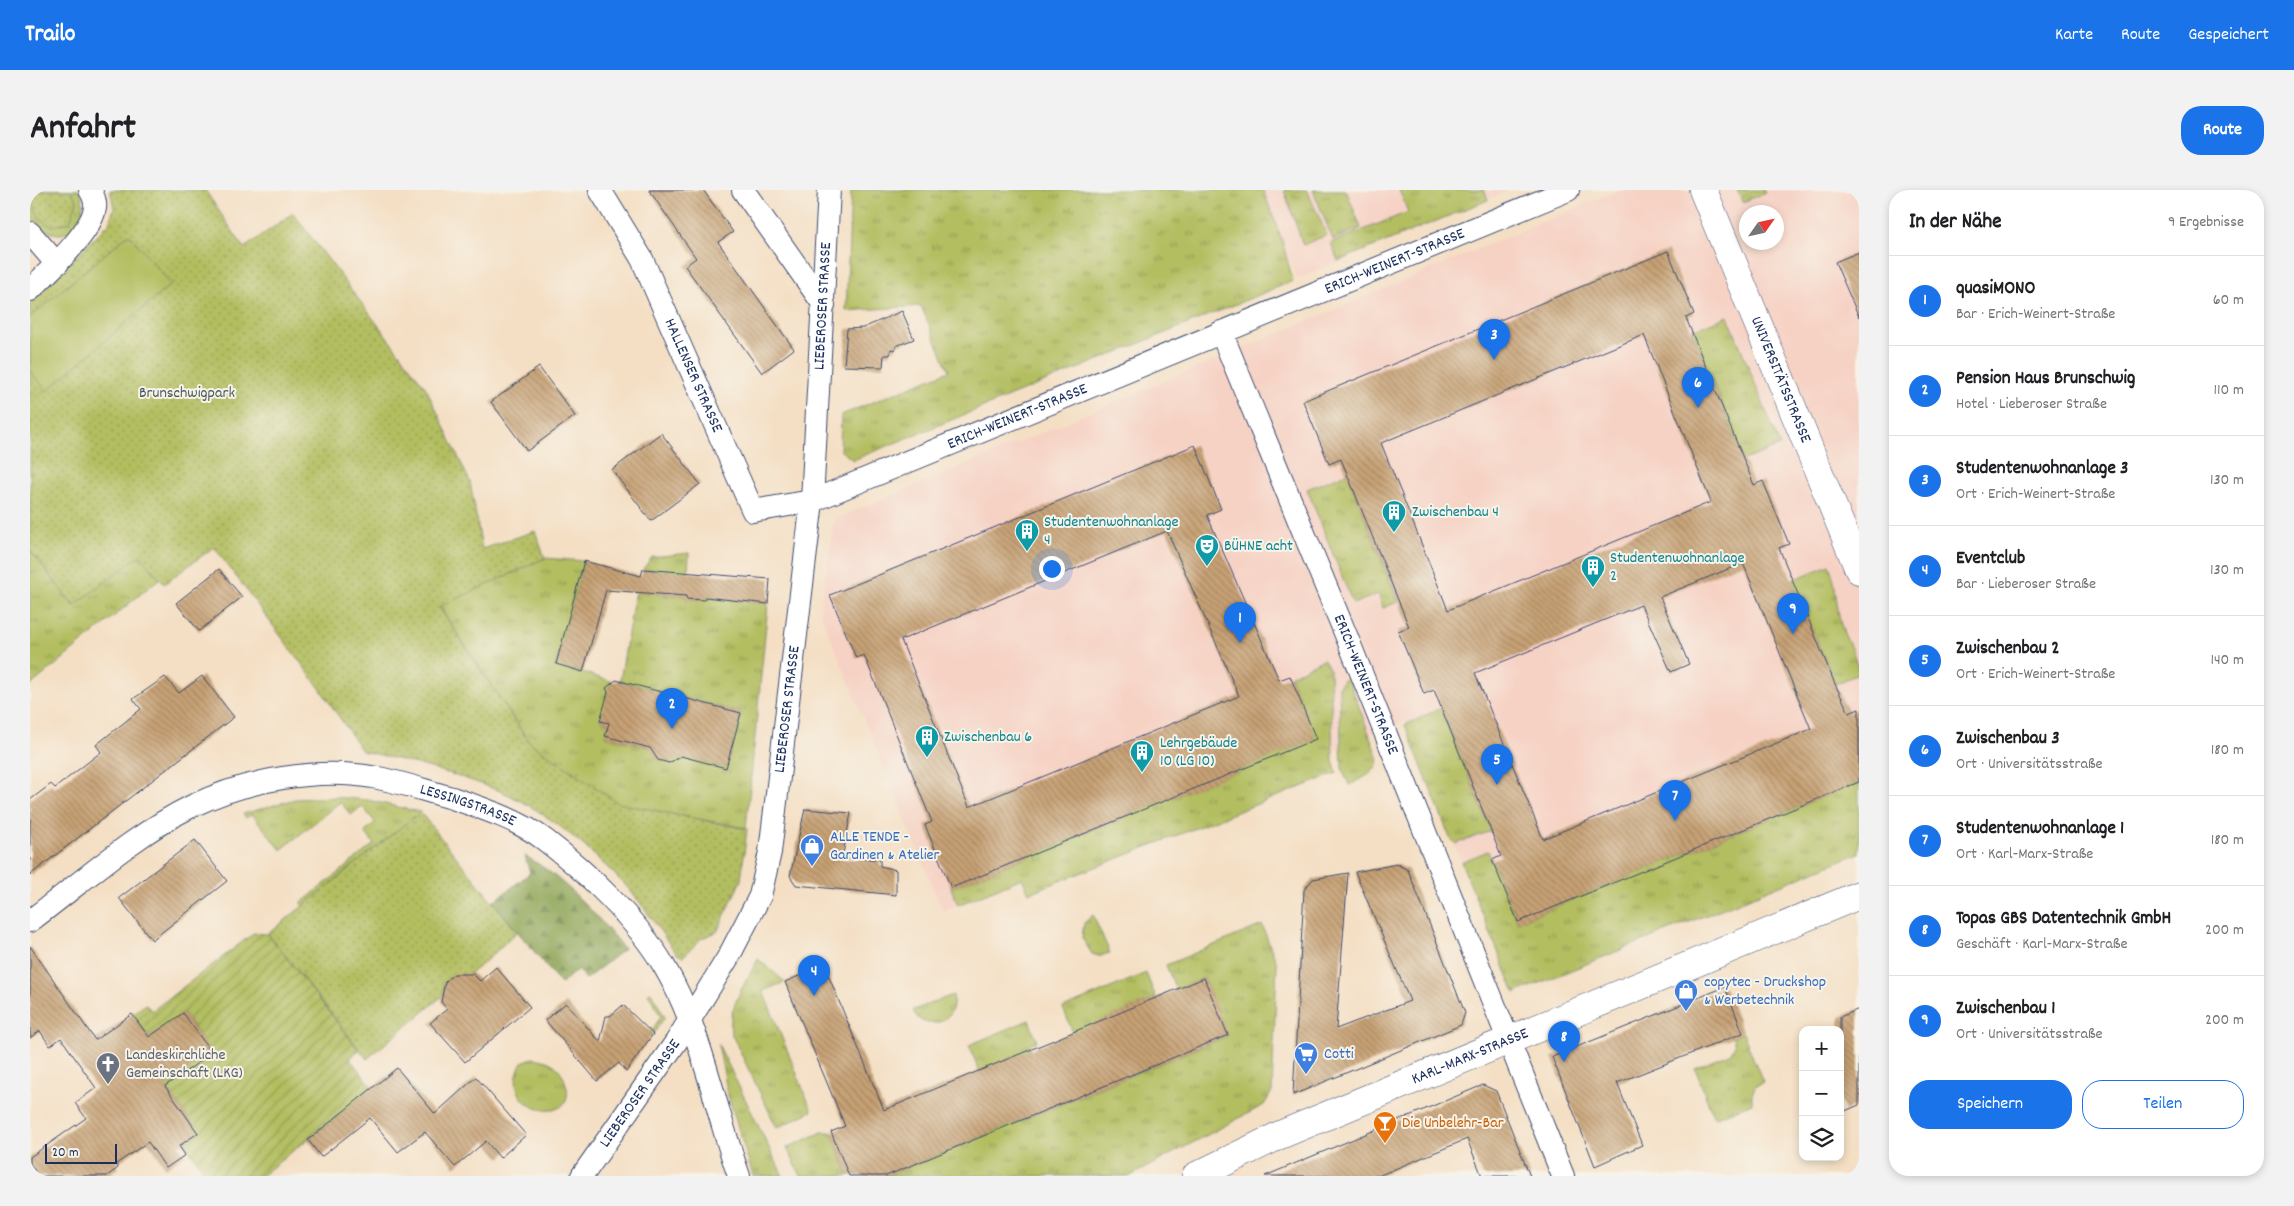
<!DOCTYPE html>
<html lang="de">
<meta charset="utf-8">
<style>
:root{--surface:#fff;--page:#f2f2f2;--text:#202124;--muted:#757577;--line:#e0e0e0;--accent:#1a73e8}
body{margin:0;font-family:Dekko,sans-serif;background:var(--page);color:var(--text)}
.controls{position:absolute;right:15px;bottom:15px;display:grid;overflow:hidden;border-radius:10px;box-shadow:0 2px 8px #0003}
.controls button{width:45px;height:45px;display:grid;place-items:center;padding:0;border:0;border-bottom:1px solid var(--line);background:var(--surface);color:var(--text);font:25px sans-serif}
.compass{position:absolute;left:1709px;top:15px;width:45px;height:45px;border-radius:50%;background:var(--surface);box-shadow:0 2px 8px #0003;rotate:56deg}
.scale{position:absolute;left:15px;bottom:12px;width:72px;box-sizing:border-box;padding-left:5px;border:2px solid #1b2f5e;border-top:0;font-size:14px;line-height:18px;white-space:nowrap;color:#1b2f5e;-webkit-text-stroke:4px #f7f3e8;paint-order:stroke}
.you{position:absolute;left:1021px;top:378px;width:18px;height:18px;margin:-12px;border:4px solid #fff;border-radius:50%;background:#1a73e8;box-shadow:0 0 0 8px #1a73e833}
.badge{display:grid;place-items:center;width:32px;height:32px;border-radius:50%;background:var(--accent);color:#fff;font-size:16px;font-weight:700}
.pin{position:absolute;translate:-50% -41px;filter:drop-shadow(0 1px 2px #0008)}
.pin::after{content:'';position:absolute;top:26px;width:18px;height:15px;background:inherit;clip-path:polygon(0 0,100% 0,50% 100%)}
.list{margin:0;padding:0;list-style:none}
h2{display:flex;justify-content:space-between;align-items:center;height:65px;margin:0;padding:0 20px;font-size:21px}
h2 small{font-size:16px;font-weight:400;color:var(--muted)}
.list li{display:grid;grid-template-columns:32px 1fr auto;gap:15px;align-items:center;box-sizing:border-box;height:90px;padding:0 20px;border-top:1px solid var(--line)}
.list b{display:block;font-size:19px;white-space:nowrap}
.list p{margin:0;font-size:16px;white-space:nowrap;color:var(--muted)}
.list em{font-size:16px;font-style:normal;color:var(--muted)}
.actions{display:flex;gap:10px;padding:15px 20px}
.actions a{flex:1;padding:11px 0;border:1px solid var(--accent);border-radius:20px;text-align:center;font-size:18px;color:var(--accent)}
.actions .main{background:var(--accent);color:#fff}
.icon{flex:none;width:28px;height:28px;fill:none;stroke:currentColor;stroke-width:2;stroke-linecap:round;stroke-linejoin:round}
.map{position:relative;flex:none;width:1829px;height:986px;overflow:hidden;border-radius:20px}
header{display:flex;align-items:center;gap:30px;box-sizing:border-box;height:70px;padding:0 25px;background:var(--accent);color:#fff}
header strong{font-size:24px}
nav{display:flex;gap:28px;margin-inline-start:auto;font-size:18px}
.intro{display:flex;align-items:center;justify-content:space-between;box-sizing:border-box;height:120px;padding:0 30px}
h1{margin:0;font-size:35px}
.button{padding:12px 22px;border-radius:20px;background:var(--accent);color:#fff;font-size:18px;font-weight:700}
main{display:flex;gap:30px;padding:0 30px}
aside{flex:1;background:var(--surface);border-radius:20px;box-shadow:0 2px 8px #0003}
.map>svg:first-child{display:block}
</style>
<header>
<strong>Trailo</strong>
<nav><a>Karte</a><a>Route</a><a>Gespeichert</a></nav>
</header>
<div class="intro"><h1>Anfahrt</h1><a class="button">Route</a></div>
<main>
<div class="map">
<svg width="1829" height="986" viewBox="0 0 1829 986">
<defs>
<pattern id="grass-tufts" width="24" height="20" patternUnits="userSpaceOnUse" patternTransform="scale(1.25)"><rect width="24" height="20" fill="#b3be60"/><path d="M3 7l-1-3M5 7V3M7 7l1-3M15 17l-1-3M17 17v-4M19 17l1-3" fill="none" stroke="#919b52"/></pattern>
<pattern id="forest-firs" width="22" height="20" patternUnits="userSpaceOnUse" patternTransform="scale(1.25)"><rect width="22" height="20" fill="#8ea556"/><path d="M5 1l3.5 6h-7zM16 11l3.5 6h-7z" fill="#73874a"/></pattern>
<pattern id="park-dots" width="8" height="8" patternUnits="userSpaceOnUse" patternTransform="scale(1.25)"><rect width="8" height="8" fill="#b3be60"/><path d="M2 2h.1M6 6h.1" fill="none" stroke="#919b52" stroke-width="1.8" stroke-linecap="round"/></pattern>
<pattern id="garden-furrows" width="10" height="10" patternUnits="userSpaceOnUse" patternTransform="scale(1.25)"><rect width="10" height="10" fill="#b3be60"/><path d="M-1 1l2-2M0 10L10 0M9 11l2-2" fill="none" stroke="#919b52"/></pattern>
<pattern id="building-back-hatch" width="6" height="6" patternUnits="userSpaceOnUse" patternTransform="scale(1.25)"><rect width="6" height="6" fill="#c7a174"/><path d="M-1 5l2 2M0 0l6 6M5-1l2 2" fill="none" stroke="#a18462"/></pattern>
</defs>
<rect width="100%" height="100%" fill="#f7f3e8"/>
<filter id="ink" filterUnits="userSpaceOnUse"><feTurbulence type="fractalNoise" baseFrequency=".02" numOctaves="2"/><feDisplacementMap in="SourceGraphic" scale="10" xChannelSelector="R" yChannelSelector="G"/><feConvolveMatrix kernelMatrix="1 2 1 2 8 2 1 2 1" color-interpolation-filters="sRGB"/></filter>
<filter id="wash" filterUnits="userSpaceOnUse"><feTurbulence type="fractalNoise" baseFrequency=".0096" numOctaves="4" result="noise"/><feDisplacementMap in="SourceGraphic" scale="20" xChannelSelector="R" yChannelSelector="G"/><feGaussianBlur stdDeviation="1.12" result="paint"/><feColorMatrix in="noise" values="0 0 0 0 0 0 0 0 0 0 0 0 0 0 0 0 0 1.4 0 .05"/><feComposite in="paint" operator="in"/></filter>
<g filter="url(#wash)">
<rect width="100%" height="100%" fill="#f4dfc4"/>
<path fill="#f6d2c4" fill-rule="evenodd" d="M1233,0H1480L1267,89Z
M1589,0H1829V663L1485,803L1374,531L913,721L790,422L804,330ZM1716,22H1746V52H1716Z"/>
<path fill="url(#grass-tufts)" stroke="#67765f" d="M0,0H50C63,38 30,62 0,27Z
M821,0H1233L1252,50L1263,91L823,270L810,260L811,225L919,181L891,116L816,121Z
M1254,0H1277L1297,45L1273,55Z
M1283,0H1316L1331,38L1303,50Z
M1369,0H1454L1458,10L1308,71L1301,53L1378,22Z
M1707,0H1733L1735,3L1713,12Z
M1698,126L1750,256L1714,270L1662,140Z
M1317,283L1368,412L1353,418L1348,404L1323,414L1277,299Z
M0,360L44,416L111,364L130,388L0,496Z
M659,363L658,383L613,379L622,367Z
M515,368L554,371L526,474L583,492L579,496L580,505L570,530L579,533L575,546L696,578L711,523L590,491L603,414L606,402L656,406V409L674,410L675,407L738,414L716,638L588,614L499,552L409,416Z
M1799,375C1808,396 1805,419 1813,441C1818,453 1829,471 1828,484L1805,494L1762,390Z
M1294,469L1300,480L1303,570L1307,583L999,703L992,688L928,715L921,698L1285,549L1260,486Z
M1318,487L1348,568C1348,583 1331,589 1319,595L1312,578L1309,497L1312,491Z
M1411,518L1461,641L1426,654L1420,648L1375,535Z
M1829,592V663L1485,803L1431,672L1458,661L1488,732Z
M305,607L338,610L390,622L273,716L271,713L344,654L335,642L345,632L332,616L321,625L310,612L251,660L222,624L216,628L213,624L265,609Z
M1063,725L1080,763L1069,766L1062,764L1052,748L1054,733Z
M1232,735L1247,774L1242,902L1234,915L1100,986H856L1197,846L1174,788L1146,800L1136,775Z
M728,769L755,792L733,801L782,921L747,938L701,843C698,816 716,792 728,769Z
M1116,783L1126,808L1043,843L1033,818Z
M621,802L635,827L623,844L620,842L631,827L618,803Z
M923,805C929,832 893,845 883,820Z
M999,830L1007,851L999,854L1001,860L949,881L939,855Z
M1713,843L1733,892L1725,896L1722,905V913L1684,928L1665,878L1700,864L1705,855L1703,847Z
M688,854L753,986H723L698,905Z
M502,868C514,869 526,873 532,884C561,941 462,926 492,872Z
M792,942H801L819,986H771L757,958Z"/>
<path fill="url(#forest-firs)" stroke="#546a5a" d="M495,666C530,684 570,728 594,759L556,789L548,779L531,794L463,712L500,683Z"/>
<path fill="url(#park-dots)" stroke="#67765f" d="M4,0H41L47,11L40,32L22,36C8,31 0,14 4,0Z
M80,0H175L214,58L263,23L396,198L440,292L452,359L505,341L515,368L409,417L499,552L588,613L717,639L711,690L687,742L672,748L653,767L647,764C630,742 615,717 597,697C562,661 518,621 470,601C426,584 379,571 332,561L289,497L184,357L134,394L110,365L44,416L0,360V113L79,33L84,18Z
M390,622L487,742C471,756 455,774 436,786C425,793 417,780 413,800L416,803L337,869L238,744Z"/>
<path fill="url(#garden-furrows)" stroke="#67765f" d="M224,743L238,744L329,860L319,868L343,898L231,986H178L154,953L168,942L135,896L181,863L154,823L119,847L102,824L116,814L122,821Z"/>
<path fill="#b3be60" stroke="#67765f" d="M99,44L141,94L17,201L0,181V127Z"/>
<g id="blocks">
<path fill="url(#building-back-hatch)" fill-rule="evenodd" d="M619,0H673L703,42L688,52L764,159L732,183L655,76L666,68Z
M1638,61L1664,124L1656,128L1724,295L1733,291L1759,354L1749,358L1805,494L1819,523L1829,519V592L1488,732L1462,670L1471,666L1404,500L1394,504L1368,441L1379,437L1311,269L1299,274L1273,211ZM1614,145L1681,312L1418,420L1351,253ZM1713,373L1781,539L1513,649L1445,483L1611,415L1641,482L1659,474L1630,407Z
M1829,62V127L1805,72Z
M872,121L884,149L866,156L865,160L861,159L860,165H854L853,177L814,176L817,139L833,138Z
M509,177L545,226L497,261L461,212Z
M631,243L670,294L621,331L582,280Z
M1165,255L1191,319L1177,325L1249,490L1260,486L1286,549L921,698L895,635L902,632L834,465L826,468L800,405ZM1137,341L1209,506L939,617L871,450Z
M554,371L611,386L613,379L740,389L738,414L675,407V410L656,409V406L576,400L553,482L526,474Z
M189,379L212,407L169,441L146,413Z
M172,486L204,527L0,685V610L21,594L25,598L71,562L66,555L111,519L103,509L135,487L149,503Z
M586,490L711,523L696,578L651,566L639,573L628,570L620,558L575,546L579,533L570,531L578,502L576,498Z
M775,619L821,623L812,669H850V676L866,680V705L766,695L760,686Z
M165,650L197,691L122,750L89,708Z
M1367,674L1378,680L1435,823L1431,835L1263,905L1274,700L1283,689L1318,683L1306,839L1380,811L1325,682Z
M0,756L65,850L102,824L119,847L153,823L182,863L135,896L168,943L149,956L155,965L136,978L118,952L86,974L88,978L77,986H8L0,974V967L56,928L45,913L66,898L31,848L20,856L10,841L0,848Z
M794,775L854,920L1174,788L1198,845L856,986H819L801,942L815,936L755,792Z
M466,777L500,817L435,872L400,833L417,819L411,812L415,792L419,788L424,784H443L450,791Z
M1695,797L1713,843L1587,893L1612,955L1565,976L1522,867Z
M536,813L570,852L576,826H580L593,815L623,844L596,882L589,873L567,891L515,830Z
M1829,819V915L1815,921L1810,910V827Z
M367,878L405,924L446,887L496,945L470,968L456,951L425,977L395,942L368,962L340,928L291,967L278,950Z
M1453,895L1466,901L1500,986H1452L1437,949L1348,986H1235Z"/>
</g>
</g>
<g filter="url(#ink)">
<use href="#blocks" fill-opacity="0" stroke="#3c496d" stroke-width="1"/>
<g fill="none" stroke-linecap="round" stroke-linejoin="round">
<g stroke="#3c496d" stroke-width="24">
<g id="minor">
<path id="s1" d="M570,0L612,69L723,321L782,311L1538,0"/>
<path d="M713,0L794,115"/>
<path d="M0,43L27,74"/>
<path d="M0,100C18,82 61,43 65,18C66,12 63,5 60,0"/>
<path id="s2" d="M1191,142L1316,445L1533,986"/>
<path id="s3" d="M0,731C51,693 105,644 162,616C213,591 286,577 342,587C369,591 395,601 422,608C452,618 489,630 515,650C557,682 607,730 634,776C672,840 684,917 709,986"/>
<path id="s4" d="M552,986L646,852L699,766L730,706L740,662L782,311L799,0"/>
</g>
</g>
<g stroke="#3c496d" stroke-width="29">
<g id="tertiary">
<path id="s5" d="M1673,0L1829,380"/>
<path id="s6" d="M1166,986L1250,945L1829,705"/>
</g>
</g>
<use href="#minor" stroke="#fff" stroke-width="22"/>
<use href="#tertiary" stroke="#fff" stroke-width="28"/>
</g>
</g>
<defs>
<g id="building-pin" transform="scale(1.25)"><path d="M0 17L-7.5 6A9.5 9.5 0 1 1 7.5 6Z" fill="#0f9aa8" stroke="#f7f3e8"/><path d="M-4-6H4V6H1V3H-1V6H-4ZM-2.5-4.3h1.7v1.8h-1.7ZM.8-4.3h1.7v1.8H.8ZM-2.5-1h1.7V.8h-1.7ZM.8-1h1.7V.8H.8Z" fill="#fff"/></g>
<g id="theatre-pin" transform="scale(1.25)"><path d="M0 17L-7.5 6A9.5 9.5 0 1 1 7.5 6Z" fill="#0f9aa8" stroke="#f7f3e8"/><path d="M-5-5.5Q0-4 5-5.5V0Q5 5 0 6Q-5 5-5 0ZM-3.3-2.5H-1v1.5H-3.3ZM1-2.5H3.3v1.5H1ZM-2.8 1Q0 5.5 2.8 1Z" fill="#fff"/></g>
<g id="shop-pin" transform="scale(1.25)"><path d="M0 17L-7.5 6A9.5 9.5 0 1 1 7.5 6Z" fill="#3f7fe0" stroke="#f7f3e8"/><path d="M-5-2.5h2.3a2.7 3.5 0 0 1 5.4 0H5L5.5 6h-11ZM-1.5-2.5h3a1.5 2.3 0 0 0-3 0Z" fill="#fff"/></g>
<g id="supermarket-pin" transform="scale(1.25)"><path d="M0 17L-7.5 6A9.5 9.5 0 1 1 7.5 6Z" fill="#3f7fe0" stroke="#f7f3e8"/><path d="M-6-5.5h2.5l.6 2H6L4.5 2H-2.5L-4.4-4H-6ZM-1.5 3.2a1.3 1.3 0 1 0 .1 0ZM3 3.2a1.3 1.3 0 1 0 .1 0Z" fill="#fff"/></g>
<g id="church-pin" transform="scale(1.25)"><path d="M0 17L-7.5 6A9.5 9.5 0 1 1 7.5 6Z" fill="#6b7280" stroke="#f7f3e8"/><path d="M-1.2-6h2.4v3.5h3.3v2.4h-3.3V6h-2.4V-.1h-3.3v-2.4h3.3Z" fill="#fff"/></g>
<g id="bar-pin" transform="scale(1.25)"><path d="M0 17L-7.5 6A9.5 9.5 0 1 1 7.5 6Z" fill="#e8710a" stroke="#f7f3e8"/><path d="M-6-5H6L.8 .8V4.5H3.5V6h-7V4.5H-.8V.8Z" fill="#fff"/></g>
</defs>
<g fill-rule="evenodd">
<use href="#building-pin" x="1364" y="322"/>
<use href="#building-pin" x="997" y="341"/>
<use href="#theatre-pin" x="1177" y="356"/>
<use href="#building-pin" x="1563" y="377"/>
<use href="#building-pin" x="897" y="547"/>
<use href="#building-pin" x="1112" y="562"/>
<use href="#shop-pin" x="782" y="656"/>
<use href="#shop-pin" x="1656" y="801"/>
<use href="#supermarket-pin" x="1276" y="864"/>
<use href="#church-pin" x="78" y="874"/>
<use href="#bar-pin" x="1355" y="933"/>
</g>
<g text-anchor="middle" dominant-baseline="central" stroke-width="4" stroke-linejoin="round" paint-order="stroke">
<g font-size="16" fill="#1b2f5e" stroke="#f7f3e8">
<text stroke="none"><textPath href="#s1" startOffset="1046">ERICH-WEINERT-STRASSE</textPath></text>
<text stroke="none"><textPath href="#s4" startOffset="926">LIEBEROSER STRASSE</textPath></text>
<text stroke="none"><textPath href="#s1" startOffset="208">HALLENSER STRASSE</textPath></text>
<text stroke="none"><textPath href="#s5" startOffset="205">UNIVERSITÄTSSTRASSE</textPath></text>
<text stroke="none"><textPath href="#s1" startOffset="638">ERICH-WEINERT-STRASSE</textPath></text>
<text stroke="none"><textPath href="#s2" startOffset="381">ERICH-WEINERT-STRASSE</textPath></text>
<text stroke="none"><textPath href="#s4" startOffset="521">LIEBEROSER STRASSE</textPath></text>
<text stroke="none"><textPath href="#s3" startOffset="484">LESSINGSTRASSE</textPath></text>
<text stroke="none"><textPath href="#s6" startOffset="299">KARL-MARX-STRASSE</textPath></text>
<text stroke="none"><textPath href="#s4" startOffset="101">LIEBEROSER STRASSE</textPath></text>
</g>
<g font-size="16" fill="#495a5f" stroke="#f7f3e8">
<text x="157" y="203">Brunschwigpark</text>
</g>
<g font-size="16" fill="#0d838f" stroke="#f7f3e8" text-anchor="start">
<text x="1382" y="322">Zwischenbau 4</text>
<text x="1014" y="332">Studentenwohnanlage<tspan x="1014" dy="18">4</tspan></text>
<text x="1194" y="356">BÜHNE acht</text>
<text x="1580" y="368">Studentenwohnanlage<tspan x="1580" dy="18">2</tspan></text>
<text x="914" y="547">Zwischenbau 6</text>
<text x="1130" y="553">Lehrgebäude<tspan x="1130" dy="18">10 (LG 10)</tspan></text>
</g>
<g font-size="16" fill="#366cbe" stroke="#f7f3e8" text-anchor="start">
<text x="800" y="647">ALLE TENDE -<tspan x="800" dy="18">Gardinen &amp; Atelier</tspan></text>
<text x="1674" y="792">copytec - Druckshop<tspan x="1674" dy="18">&amp; Werbetechnik</tspan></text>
<text x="1294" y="864">Cotti</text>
</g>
<g font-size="16" fill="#5b616d" stroke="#f7f3e8" text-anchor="start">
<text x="96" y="865">Landeskirchliche<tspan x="96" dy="18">Gemeinschaft (LKG)</tspan></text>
</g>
<g font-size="16" fill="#c56008" stroke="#f7f3e8" text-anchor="start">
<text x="1372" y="933">Die Unbelehr-Bar</text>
</g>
</g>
</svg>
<div class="controls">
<button>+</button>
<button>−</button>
<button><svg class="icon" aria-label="layers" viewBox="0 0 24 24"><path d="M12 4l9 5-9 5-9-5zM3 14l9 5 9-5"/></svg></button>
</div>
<svg class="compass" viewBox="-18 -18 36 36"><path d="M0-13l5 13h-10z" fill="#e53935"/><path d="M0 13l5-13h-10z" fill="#757577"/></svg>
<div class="scale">20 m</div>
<div class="you"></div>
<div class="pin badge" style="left:1210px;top:453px">1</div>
<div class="pin badge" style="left:642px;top:539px">2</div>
<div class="pin badge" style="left:1464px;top:170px">3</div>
<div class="pin badge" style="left:784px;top:806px">4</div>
<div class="pin badge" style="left:1467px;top:595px">5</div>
<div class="pin badge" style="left:1668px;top:218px">6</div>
<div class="pin badge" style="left:1645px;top:631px">7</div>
<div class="pin badge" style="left:1534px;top:872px">8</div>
<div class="pin badge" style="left:1763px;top:444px">9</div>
</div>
<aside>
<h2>In der Nähe<small>9 Ergebnisse</small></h2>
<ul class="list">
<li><span class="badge">1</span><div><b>quasiMONO</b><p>Bar · Erich-Weinert-Straße</p></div><em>60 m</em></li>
<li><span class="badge">2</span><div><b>Pension Haus Brunschwig</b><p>Hotel · Lieberoser Straße</p></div><em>110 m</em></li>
<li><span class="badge">3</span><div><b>Studentenwohnanlage 3</b><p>Ort · Erich-Weinert-Straße</p></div><em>130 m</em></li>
<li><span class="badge">4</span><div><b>Eventclub</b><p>Bar · Lieberoser Straße</p></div><em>130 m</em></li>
<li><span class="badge">5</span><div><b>Zwischenbau 2</b><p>Ort · Erich-Weinert-Straße</p></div><em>140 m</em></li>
<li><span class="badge">6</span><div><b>Zwischenbau 3</b><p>Ort · Universitätsstraße</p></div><em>180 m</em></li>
<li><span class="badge">7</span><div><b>Studentenwohnanlage 1</b><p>Ort · Karl-Marx-Straße</p></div><em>180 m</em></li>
<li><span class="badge">8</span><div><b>Topas GBS Datentechnik GmbH</b><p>Geschäft · Karl-Marx-Straße</p></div><em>200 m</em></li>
<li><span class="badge">9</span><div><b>Zwischenbau 1</b><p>Ort · Universitätsstraße</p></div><em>200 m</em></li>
</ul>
<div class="actions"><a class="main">Speichern</a><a>Teilen</a></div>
</aside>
</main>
